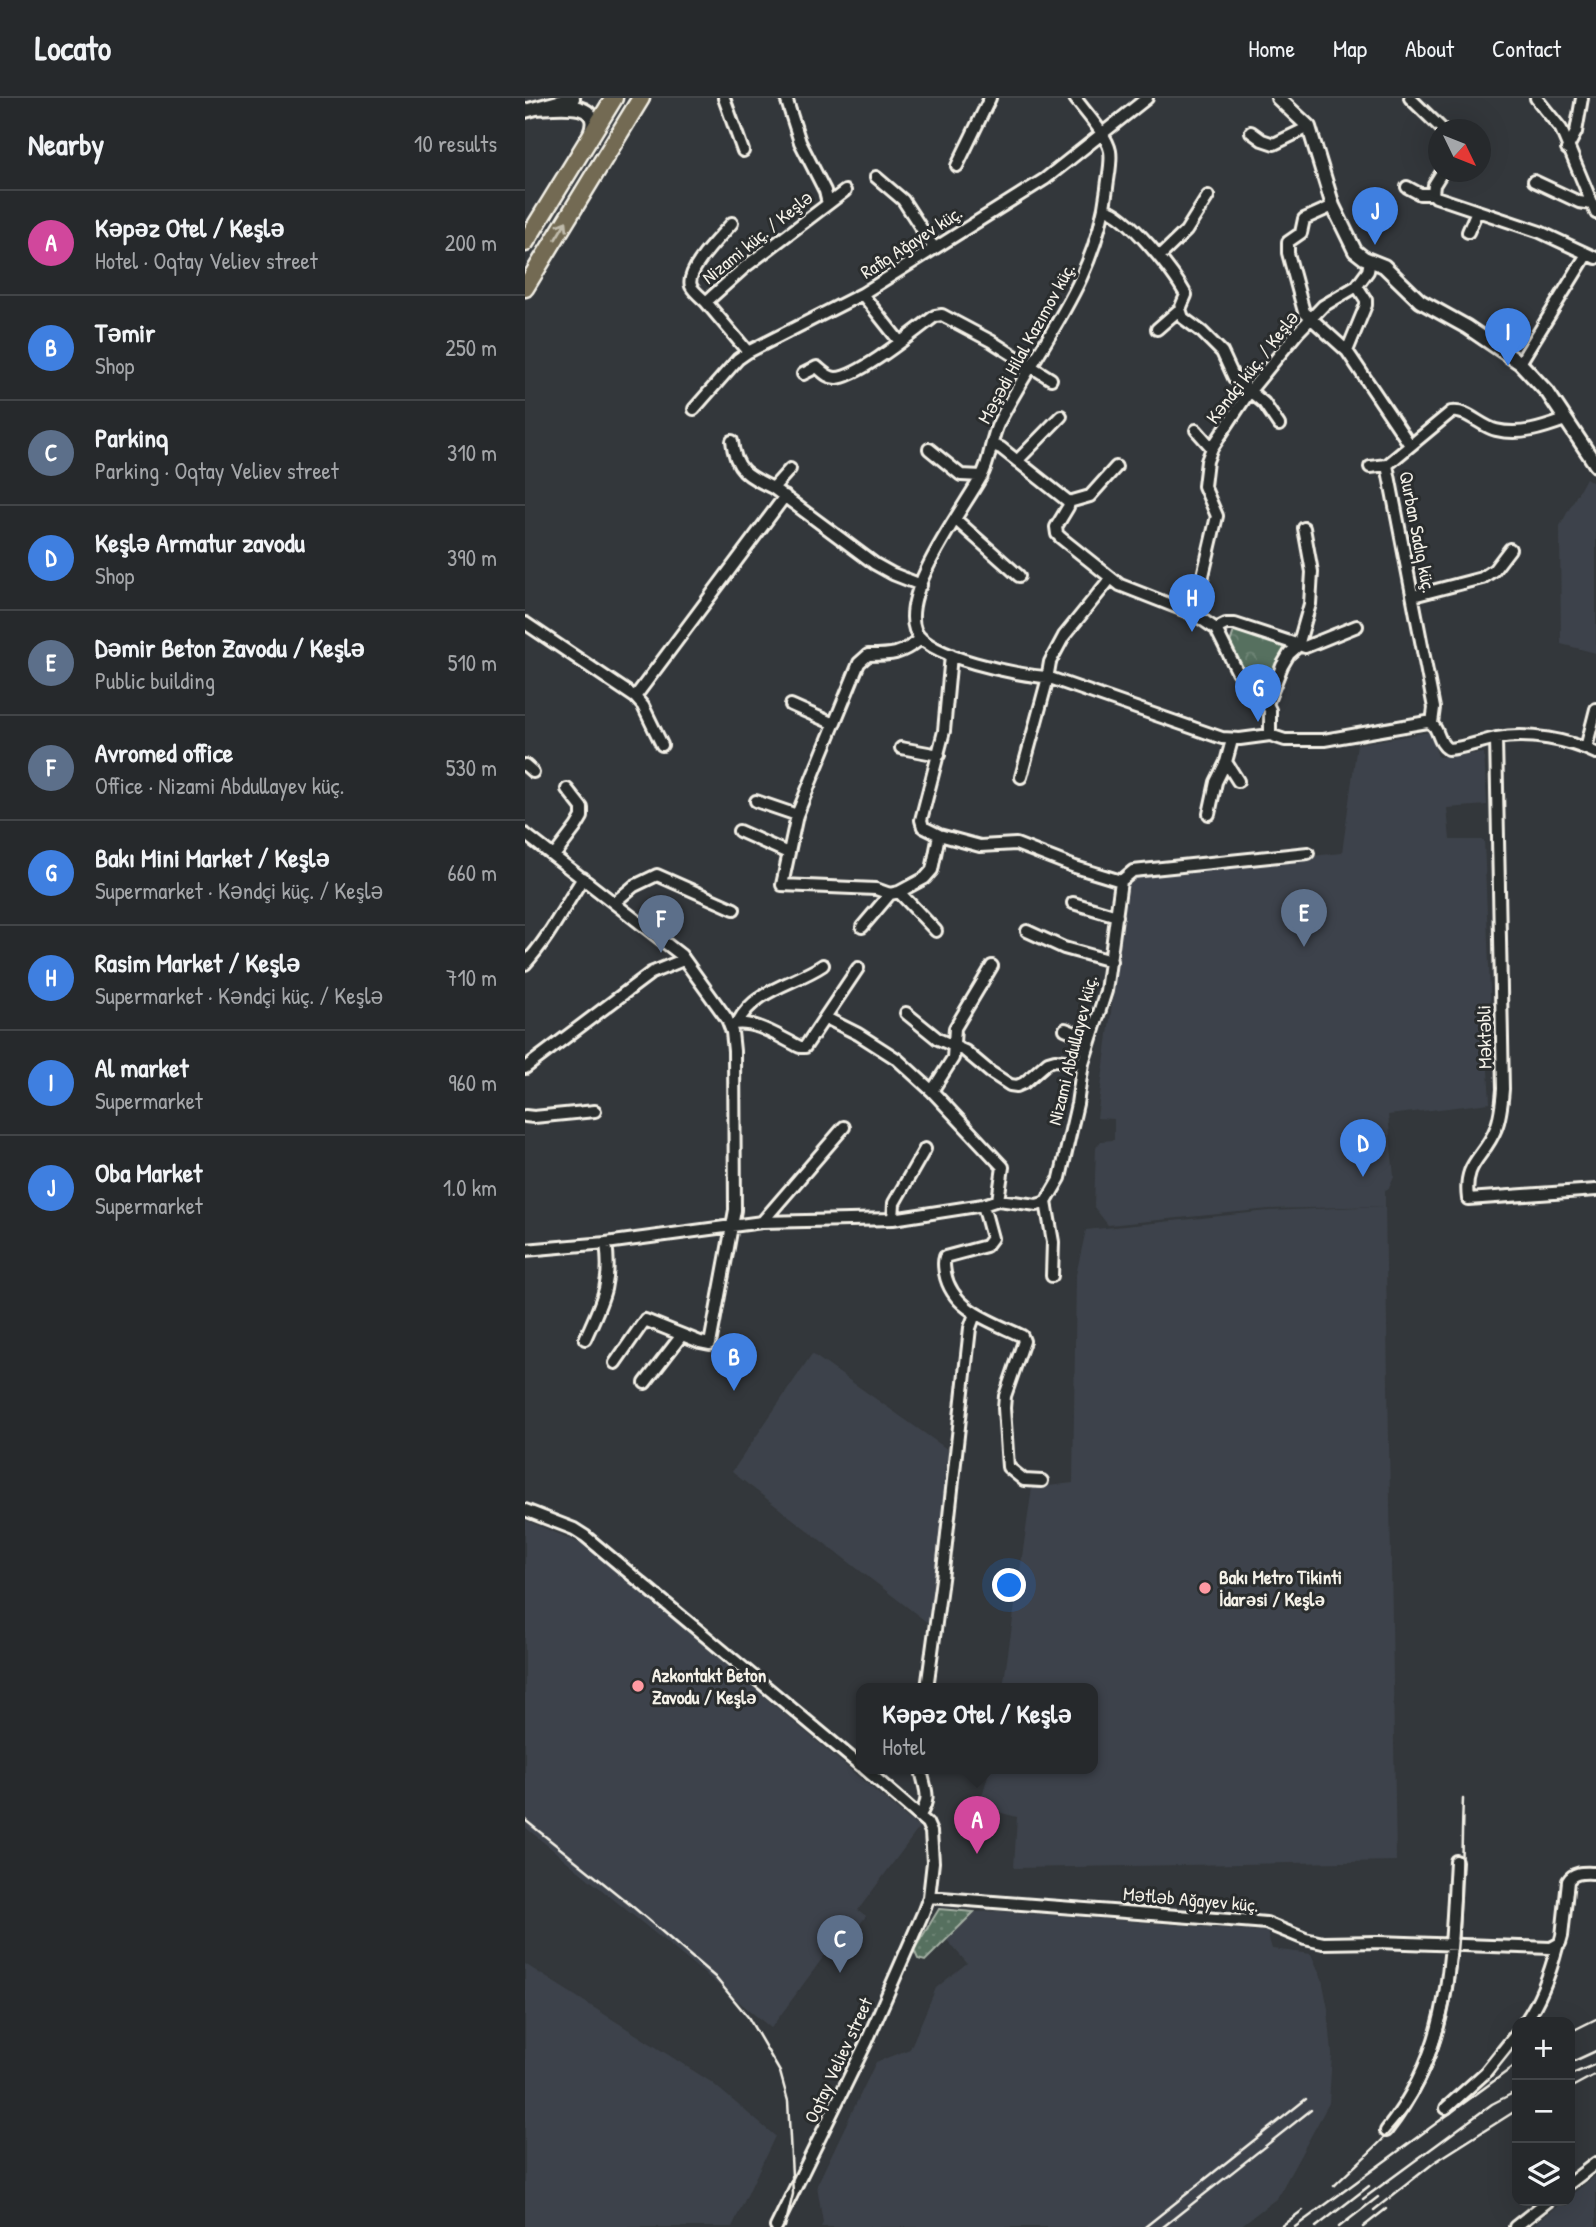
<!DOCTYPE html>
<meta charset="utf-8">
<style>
:root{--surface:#26292c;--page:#323538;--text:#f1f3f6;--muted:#a4a6a9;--line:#424548;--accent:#d93025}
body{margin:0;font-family:"Patrick Hand",sans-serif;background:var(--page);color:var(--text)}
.controls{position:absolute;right:21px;bottom:21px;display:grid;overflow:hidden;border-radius:14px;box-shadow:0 7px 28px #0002}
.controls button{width:63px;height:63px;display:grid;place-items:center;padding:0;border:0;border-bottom:2px solid var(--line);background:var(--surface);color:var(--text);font:35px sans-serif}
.compass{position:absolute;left:903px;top:21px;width:63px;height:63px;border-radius:50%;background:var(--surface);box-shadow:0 7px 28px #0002;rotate:133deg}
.you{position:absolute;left:485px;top:1488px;width:24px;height:24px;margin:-18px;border:5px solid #fff;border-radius:50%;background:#1a73e8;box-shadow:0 0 0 10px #1a73e833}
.badge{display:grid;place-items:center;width:46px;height:46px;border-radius:50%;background:var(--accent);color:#fff;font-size:23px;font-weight:700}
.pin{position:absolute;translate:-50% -58px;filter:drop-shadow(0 2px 4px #0008)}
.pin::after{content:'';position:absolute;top:37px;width:24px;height:21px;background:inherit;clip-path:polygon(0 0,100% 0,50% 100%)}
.popup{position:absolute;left:331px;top:1585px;width:242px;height:91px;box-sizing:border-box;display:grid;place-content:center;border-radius:14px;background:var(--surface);filter:drop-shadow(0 2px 5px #0005);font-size:23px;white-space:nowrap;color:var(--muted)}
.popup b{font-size:26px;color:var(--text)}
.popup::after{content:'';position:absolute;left:50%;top:100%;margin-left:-14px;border:14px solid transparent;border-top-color:var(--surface)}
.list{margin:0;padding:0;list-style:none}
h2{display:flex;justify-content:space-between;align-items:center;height:91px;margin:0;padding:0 28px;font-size:30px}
h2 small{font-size:23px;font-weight:400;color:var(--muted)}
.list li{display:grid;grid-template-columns:46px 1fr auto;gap:21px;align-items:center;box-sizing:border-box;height:105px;padding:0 28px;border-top:2px solid var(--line)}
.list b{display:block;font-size:26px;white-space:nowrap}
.list p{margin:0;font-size:23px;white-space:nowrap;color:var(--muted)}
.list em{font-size:23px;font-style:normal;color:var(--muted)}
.icon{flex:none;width:38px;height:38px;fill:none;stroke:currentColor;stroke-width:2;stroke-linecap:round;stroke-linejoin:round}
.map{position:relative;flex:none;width:1071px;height:2129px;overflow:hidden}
header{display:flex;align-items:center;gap:42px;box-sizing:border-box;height:98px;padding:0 35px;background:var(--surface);border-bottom:2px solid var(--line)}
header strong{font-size:33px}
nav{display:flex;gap:38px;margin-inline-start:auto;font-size:24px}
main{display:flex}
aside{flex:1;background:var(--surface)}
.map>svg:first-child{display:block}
</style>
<header>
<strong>Locato</strong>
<nav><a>Home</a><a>Map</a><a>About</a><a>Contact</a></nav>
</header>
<main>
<aside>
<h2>Nearby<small>10 results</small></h2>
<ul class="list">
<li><span class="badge" style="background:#d1479c">A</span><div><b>Kəpəz Otel / Keşlə</b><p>Hotel · Oqtay Veliev street</p></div><em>200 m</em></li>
<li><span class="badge" style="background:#3f7fe0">B</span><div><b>Təmir</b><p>Shop</p></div><em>250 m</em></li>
<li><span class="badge" style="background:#5c6f8a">C</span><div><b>Parkinq</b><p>Parking · Oqtay Veliev street</p></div><em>310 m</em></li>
<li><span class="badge" style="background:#3f7fe0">D</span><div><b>Keşlə Armatur zavodu</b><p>Shop</p></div><em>390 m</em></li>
<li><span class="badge" style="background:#5c6f8a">E</span><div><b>Dəmir Beton Zavodu / Keşlə</b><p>Public building</p></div><em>510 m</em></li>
<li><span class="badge" style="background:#5c6f8a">F</span><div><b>Avromed office</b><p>Office · Nizami Abdullayev küç.</p></div><em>530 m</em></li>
<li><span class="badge" style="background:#3f7fe0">G</span><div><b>Bakı Mini Market / Keşlə</b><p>Supermarket · Kəndçi küç. / Keşlə</p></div><em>660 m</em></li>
<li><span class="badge" style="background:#3f7fe0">H</span><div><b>Rasim Market / Keşlə</b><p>Supermarket · Kəndçi küç. / Keşlə</p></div><em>710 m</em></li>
<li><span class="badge" style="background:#3f7fe0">I</span><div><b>Al market</b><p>Supermarket</p></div><em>960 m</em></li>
<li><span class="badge" style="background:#3f7fe0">J</span><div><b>Oba Market</b><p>Supermarket</p></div><em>1.0 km</em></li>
</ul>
</aside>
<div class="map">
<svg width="1071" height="2129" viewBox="0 0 1071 2129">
<defs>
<pattern id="grass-dots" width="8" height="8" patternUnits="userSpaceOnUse" patternTransform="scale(1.75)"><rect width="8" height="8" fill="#56705f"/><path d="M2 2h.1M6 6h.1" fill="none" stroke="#6f8576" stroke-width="1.8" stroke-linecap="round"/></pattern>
<pattern id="forest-crowns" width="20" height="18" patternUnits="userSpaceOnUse" patternTransform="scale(1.75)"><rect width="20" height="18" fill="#56705f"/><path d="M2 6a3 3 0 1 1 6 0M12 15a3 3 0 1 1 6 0" fill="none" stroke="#6f8576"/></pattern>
</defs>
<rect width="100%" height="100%" fill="#33373b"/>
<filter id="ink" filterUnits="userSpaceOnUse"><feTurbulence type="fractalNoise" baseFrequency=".0143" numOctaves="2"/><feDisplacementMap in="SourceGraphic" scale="14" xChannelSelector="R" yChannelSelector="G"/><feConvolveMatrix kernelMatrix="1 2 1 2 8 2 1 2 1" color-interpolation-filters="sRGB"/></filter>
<g filter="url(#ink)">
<path fill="#3e434b" d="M1061,380L1071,387V555L1036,546L1035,428Z
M905,634L913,659L959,655L962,707L922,710L925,742H959L966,920L960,921L965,1005L863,1017L869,1079L864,1090L860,1092V1107L871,1763L489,1770L492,1719L454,1709L465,1670H568V1590H478L507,1390L548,1385L551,1177L561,1132L744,1113L859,1108L744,1111L583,1127L569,1109L571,1050L576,1043L589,1042V1021L572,1020L604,778L625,774L817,755L832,646Z
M287,1256L426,1354L403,1525L207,1374Z
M0,1422L60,1447L394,1730L333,1812L341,1818L310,1860L302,1854L246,1930L0,1729Z
M472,1813L742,1834L747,1851L786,1856L797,1881L803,1911L807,1956L804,2005L752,2100L714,2129H296L298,2125L292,2087L351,1964L385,1951L411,1890L442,1865L422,1842L449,1814Z
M0,1866L186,1984L250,2038L207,2129H0Z
M1071,2077V2129H1006L1039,2103H1045V2098Z"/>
<path fill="url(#grass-dots)" stroke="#a5b0a4" stroke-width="2" d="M414,1811L449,1814L400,1863L393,1861L389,1852Z"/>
<path fill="url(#forest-crowns)" stroke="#a5b0a4" stroke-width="2" d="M710,530L761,550L742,595L722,578L704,548Z"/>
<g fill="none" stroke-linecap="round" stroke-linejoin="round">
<g stroke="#f4f1e8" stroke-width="16">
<path id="minor" d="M199,0L218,53
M550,0C560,14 582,37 585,53C587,64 583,79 582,90C571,184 516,243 474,324C465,342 466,362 456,379C437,413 376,493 390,532C400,559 496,578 522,579L697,640L715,641L745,637L760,642H799L902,624C915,627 911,644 923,651C940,650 956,643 972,640C1004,634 1043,642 1071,655
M885,0L918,32
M1011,0L1036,31L1071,115
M726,34L737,42L749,46L784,29
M1042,51L1051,34L1057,0
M432,68L465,0
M917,74L909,87L908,96L911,99L1015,134L1071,160
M351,79L378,102L409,150
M1009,83L1054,104L1067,106
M882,89L895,96H908
M303,106L320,93
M808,108L779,121L776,135L763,144V155L779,214L822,253L885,347
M580,111C603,116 649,175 661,197L655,211L658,220L677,234L697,254L709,280L739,305L754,327
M943,134L952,113
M634,159L661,133L683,98
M337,196L375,244
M181,204C176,199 169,194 166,188C160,172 197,137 207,125
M632,231L655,211
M822,253L841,207V202L832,188
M223,254L181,204L220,169L303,106L300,93L275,44L261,0
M995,265L1062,156
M278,276L292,269C298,274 303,280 311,280C334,279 390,233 410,218L417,217L466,243L526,281
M169,311L213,261L223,254L337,196L520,81L622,0
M671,332L687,350
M207,343C210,372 223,378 248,390L350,466L368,476L396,487
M468,347L476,350L544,404
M404,351L436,377L457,378
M492,363L536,318
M845,369L862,367
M248,390L265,371
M544,404L543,409L531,429L532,436L536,440L595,487L669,516
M544,404L565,398L591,369
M430,421L494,478
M888,498L957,480L969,472L985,451
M0,525L110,599L118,608L137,647
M691,531L701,526H710L780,549L832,528
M396,541C375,557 367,557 343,557L334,565L272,717L257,787L351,791L365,796L374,794L400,780L407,772L414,737
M426,557L419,633L396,722L398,729L414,737L455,748L491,746L550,769L596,783L608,773L783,755
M110,599L260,398
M742,606L757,568L764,556L773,548L785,506L787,474L779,430
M266,607L309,626
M907,625L909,610L862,367L926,314C942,311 955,328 971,332C995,338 1018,330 1040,322
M745,637V612L742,606L712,573L691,531L669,516L692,418L679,388L682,363L687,350L724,294L773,234L798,208L832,188L843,173L845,163
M971,640L978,991C977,1004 976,1018 971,1030C959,1061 938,1063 943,1101L1071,1092
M376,650L414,657
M1061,650L1071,611
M701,664L713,683
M0,667L8,674
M496,679L521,587L525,564L539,538L585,481
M231,703L272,717
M684,716L691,684L701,664L707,642
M214,733L263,755
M0,736L156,857L202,921L207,934L209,953L210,1112L185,1246L175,1244L120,1222L90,1265
M29,758L51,729L57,719V710L42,691
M374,794L411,833
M90,804L109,788L132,777L209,811
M548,805L592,818
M337,829L365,796
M502,833L539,850L586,863
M0,866C24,840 39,809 58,780
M381,915L413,941L440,953L465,974L485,987L492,988L499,985L523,964L530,962L558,965
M301,920L333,936L372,961L407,993L478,1069L473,1102
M213,924C230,891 270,886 298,867
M205,927C228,920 254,939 275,949H280L333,870
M540,931L565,941
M0,970L126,875L158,862
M407,993L428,960L430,930L467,868
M0,1018L9,1019L70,1013
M521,1104L528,1144L527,1178
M458,1107L467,1140L461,1148L420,1159C418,1165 419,1168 420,1175C427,1212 466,1223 497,1238L499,1243L480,1298L479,1310L483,1369L499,1382L517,1383
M368,1121L369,1105L400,1051
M237,1124L319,1029
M0,1152L81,1145L237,1124L368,1121L458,1107L473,1102L512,1107L521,1104L535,1080L552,1006L558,965L581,893L596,783
M60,1241C77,1203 87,1187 81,1145
M120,1285L157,1237
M0,1412L49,1431L60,1438L336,1668
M402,1590L417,1481L445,1230L450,1216
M395,1717C408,1697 398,1689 396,1670
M404,1799L730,1824L741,1825L780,1841L798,1845L853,1844L1026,1850L1035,1845L1037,1838L1043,1783C1049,1773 1060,1775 1071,1775
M1000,1924C1016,1901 1025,1876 1032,1849
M921,2010L960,1975L992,1935
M861,2033C927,1949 925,1864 931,1763
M1045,2085L1071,2065
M251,2129L342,1943L398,1815L404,1799L408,1764L406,1734L402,1725L339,1670
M990,2129L1023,2103"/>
</g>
<g stroke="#f4f1e8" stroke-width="18">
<path id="tertiary" d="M753,0L784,29L808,108L830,153L839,160L859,168L895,203L942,229L995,265L1023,295L1071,367
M11,10C31,9 79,1 65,36
M0,13L48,0"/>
</g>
<g stroke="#f4f1e8" stroke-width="21">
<path id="primary" d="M0,145L89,0
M0,190L116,0"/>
</g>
<use href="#minor" stroke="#2a2d2e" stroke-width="10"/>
<use href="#tertiary" stroke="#2a2d2e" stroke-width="12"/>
<use href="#primary" stroke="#736b52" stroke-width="16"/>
<path stroke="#f4f1e8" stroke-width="2.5" d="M0,1722L107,1808L190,1879L223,1919L255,1974L263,2003L268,2096L260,2129
M1045,1934L1071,1921
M1045,1965L1071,1953
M1045,1977L1071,1966
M1045,1990L1071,1976
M809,2088C835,2062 866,2038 886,2007C942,1923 934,1798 938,1701
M838,2101L967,2006L992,1993
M849,2112L910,2064L992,2012
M620,2129L781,2001
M638,2129L786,2012
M755,2129L778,2112
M770,2129L992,1966
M791,2129L844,2088
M814,2129L853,2099
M838,2129L861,2111"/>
</g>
<defs><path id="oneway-shaft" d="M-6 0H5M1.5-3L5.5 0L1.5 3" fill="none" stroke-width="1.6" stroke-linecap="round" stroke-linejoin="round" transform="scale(1.75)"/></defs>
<use stroke="#c0bbac" href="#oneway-shaft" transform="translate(36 132) rotate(-59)"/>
</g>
<g fill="#ff9aa2" stroke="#2a2d2e" stroke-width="2.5">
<circle cx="680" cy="1490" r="7"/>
<circle cx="113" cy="1588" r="7"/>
</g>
<g text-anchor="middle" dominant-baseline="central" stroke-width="6" stroke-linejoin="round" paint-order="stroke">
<g font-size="19" fill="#f4f1e8" stroke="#2a2d2e">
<text transform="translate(232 139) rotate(-39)">Nizami küç. / Keşlə</text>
<text transform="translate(386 144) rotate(-33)">Rafiq Ağayev küç.</text>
<text transform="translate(501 245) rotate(-61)">Məşədi Hilal Kazımov küç.</text>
<text transform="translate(727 269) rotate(-52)">Kəndçi küç. / Keşlə</text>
<text transform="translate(893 434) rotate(79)">Qurban Sadıq küç.</text>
<text transform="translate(959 939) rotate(-91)">Məktəbli</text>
<text transform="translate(547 952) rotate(-76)">Nizami Abdullayev küç.</text>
<text transform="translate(666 1801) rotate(5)">Mətləb Ağayev küç.</text>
<text transform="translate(313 1962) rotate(-65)">Oqtay Veliev street</text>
</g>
<g font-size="19" font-weight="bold" fill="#f4f1e8" stroke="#2a2d2e" text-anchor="start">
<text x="694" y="1479">Bakı Metro Tikinti<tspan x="694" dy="22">İdarəsi / Keşlə</tspan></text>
<text x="127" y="1577">Azkontakt Beton<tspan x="127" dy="22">Zavodu / Keşlə</tspan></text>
</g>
</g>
</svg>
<div class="controls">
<button>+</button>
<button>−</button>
<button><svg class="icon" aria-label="layers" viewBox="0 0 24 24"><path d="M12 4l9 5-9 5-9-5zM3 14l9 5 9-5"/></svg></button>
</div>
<svg class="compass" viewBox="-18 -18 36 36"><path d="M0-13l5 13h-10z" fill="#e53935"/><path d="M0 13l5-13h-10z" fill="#a4a6a9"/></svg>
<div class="you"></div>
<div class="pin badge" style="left:452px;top:1756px;background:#d1479c">A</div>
<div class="popup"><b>Kəpəz Otel / Keşlə</b>Hotel</div>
<div class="pin badge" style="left:209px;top:1293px;background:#3f7fe0">B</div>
<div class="pin badge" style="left:315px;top:1875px;background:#5c6f8a">C</div>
<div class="pin badge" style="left:838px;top:1079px;background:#3f7fe0">D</div>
<div class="pin badge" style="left:779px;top:849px;background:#5c6f8a">E</div>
<div class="pin badge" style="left:136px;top:855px;background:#5c6f8a">F</div>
<div class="pin badge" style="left:733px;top:624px;background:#3f7fe0">G</div>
<div class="pin badge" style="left:667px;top:534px;background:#3f7fe0">H</div>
<div class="pin badge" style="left:983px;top:268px;background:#3f7fe0">I</div>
<div class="pin badge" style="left:850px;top:147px;background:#3f7fe0">J</div>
</div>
</main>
